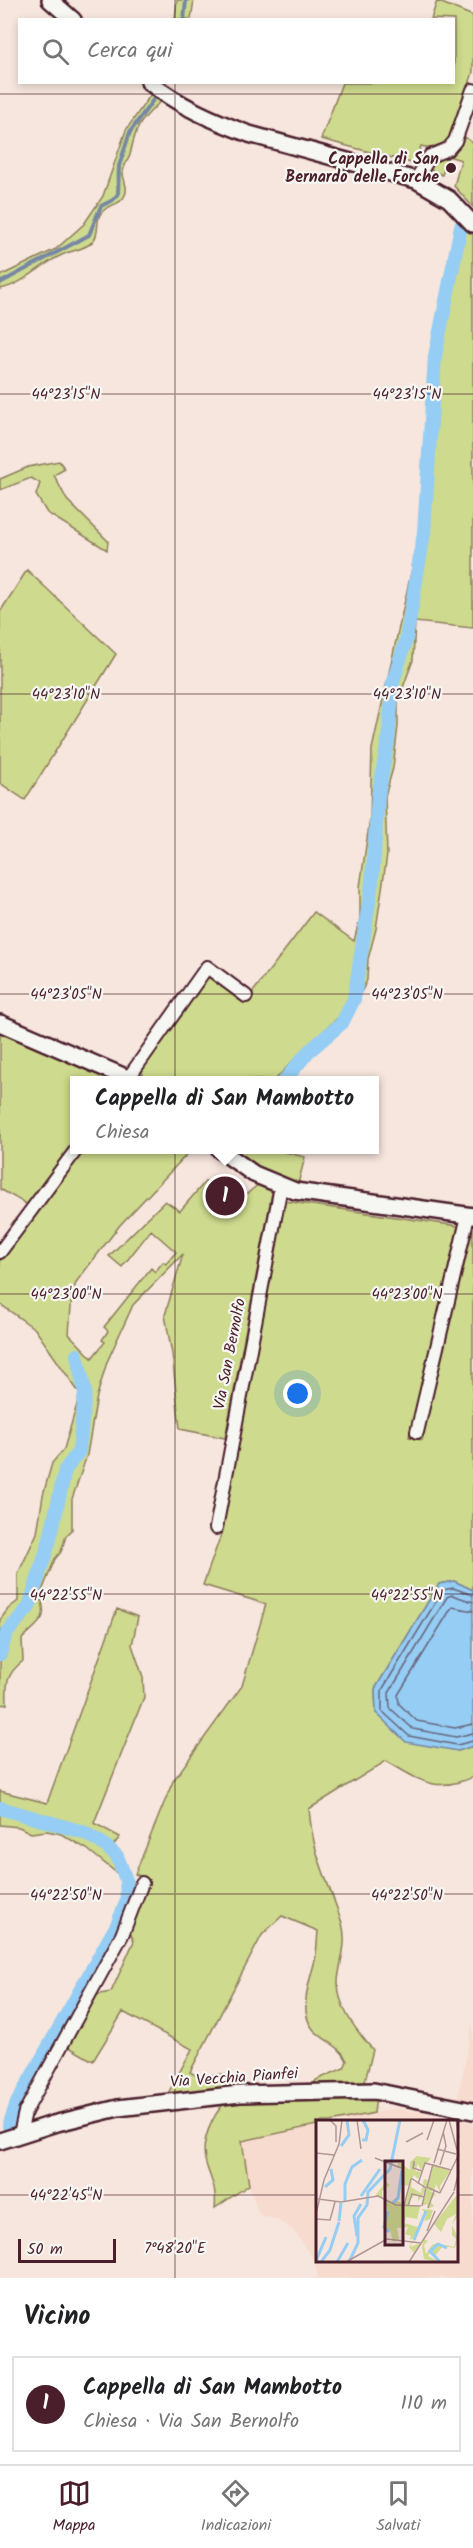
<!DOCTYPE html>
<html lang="it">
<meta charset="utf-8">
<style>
:root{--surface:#fff;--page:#f6f6f6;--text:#202124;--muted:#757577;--line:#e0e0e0;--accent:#4a1f2b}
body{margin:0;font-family:Kalam,sans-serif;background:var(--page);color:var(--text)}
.scale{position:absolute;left:18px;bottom:15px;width:98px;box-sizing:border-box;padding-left:6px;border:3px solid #4a1f2b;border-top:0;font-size:16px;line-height:21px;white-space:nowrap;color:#4a1f2b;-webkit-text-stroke:4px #f6f6f2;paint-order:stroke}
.you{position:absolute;left:298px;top:1394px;width:21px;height:21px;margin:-15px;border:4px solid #fff;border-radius:50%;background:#1a73e8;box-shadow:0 0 0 9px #1a73e833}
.badge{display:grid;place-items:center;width:39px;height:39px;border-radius:50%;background:var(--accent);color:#fff;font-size:20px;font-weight:700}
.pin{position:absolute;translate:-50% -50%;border:3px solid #fff;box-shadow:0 2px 6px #0006}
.popup{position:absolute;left:70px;top:1076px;width:309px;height:78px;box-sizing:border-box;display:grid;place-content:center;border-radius:0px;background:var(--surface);filter:drop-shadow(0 2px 4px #0005);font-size:20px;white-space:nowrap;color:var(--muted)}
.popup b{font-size:22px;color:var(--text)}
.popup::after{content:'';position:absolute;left:50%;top:100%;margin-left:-12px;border:12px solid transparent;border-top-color:var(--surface)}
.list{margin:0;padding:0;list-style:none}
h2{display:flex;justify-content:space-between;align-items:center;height:78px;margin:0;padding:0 24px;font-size:26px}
h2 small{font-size:20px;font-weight:400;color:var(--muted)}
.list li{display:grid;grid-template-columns:39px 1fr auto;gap:18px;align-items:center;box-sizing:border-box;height:96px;margin:0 12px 12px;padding:0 12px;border:2px solid var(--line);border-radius:0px}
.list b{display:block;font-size:22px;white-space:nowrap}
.list p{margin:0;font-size:20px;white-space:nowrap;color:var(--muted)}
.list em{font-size:20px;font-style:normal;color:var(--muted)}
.icon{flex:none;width:33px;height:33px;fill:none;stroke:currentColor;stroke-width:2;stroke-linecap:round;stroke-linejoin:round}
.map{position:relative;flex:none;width:473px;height:2278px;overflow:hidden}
.search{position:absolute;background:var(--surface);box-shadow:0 3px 9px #0003;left:18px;right:18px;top:18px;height:66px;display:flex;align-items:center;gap:15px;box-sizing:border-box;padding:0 21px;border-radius:0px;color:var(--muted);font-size:22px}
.sheet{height:186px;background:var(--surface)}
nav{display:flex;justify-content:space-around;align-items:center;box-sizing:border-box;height:84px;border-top:2px solid var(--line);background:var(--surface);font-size:16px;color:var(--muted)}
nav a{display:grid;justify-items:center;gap:3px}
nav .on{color:var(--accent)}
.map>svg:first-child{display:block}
</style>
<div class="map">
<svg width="473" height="2278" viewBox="0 0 473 2278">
<rect width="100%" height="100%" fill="#f7e6dd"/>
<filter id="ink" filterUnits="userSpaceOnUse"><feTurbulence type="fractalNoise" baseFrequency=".0167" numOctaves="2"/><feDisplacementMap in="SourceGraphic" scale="12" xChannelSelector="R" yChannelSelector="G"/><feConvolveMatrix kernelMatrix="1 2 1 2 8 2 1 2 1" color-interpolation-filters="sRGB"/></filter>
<g filter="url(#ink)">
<path fill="#f8dbcf" d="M473,2021V2105L457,2102Z
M397,2108L473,2123V2278H318L314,2260L293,2230L277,2220L263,2216L258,2212L249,2185L241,2141L317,2125V2262H456V2122H330Z"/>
<path fill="#ceda8d" stroke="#8c7c5c" stroke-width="1.5" d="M177,0H194L191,19H175Z
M437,1L473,16V72L455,129L446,143L433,149L421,146L415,164L321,139L342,83L454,82V20L431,19Z
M151,94L161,101C139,122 136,126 130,155C128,161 123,166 123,173C123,181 129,187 125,195C121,205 110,204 103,211C94,219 101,233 93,241C87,249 73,250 64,254C40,264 25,284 0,289V276L56,249L84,224L103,196L126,130Z
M465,137L473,143V207L454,186L461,160L448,156L442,175L429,169C438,155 456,153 465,137Z
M459,217L473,235V628L415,622L413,660L398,701V726L393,768L385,796L387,855L376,929L368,959L367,980L358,999L301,1052L275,1080H147L142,1073L143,1066L208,973L246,1001L314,912L354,941L360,918V887L370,818L372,749L420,532L432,352Z
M59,461L65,469L54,475L67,500L108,541L107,550L47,513L36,495L40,483L31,478L0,490V479L28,467Z
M27,570L116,654L25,800L0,783V612Z
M0,1028L110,1080H75V1142L28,1205L0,1189Z
M83,1150H191L120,1225L77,1281L72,1293L69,1334L92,1358L105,1342L102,1340L108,1331L104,1327L151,1268L155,1272L163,1262L166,1264L176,1252L151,1230L122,1267L109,1256L165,1201L180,1211L205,1182L209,1181L223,1184L214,1191L226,1211L260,1183L273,1188L225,1438L180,1429L172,1354L165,1315L183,1254L133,1305L107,1362L97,1396L87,1455L72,1499V1530L66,1536L61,1552L55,1559L40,1596C50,1621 37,1623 22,1639L23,1661C6,1674 6,1684 7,1704L0,1705V1620L8,1609L18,1601V1574L37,1533L43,1495L52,1463L64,1449L80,1394L35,1329L0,1304V1261Z
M229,1150H277L305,1157L298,1184L257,1169Z
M285,1201L458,1226L409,1437L422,1440L473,1228V1590L454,1581L439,1584L375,1689L376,1713L458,1751L473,1746V1777C434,1794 420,1780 386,1761L309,1809C313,1857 328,1880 342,1923C347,1942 342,1955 339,1973C333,2002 355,2029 373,2050L364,2085L312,2087L316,2080L344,2068L347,2061C340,2044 324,2042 313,2029C298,2011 310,1980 315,1960C317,1951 317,1941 318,1931L282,1916L262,1935L190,2072L197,2076L224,2074L230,2079L231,2091L166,2097L192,2049L123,2012L93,2061L67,2046L95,1995L111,1992L134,1941L129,1930L149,1880L135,1874L173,1781L242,1686L266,1604L203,1585L222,1532Z
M117,1609L138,1617L132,1645L143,1677L144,1697L94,1823L120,1837L111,1848L123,1863L118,1874L87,1849L61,1834L47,1831L31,1833L19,1827L0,1825V1791L47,1803Z
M376,2096L374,2113L330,2122H317V2125L242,2141L249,2185L215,2208C217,2191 212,2182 207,2167C198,2144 212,2115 228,2099Z"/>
<path fill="#95cdf4" stroke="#7787a4" stroke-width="1.5" d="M454,1581L473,1590V1746L458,1751L406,1742L376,1713L375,1689L439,1584Z"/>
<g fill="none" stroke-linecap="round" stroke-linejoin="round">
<path stroke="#68657b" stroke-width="1.5" d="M473,1595L453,1588L443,1590L382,1690V1711L409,1736L457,1745L473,1741
M473,1602L452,1595L447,1597L389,1693L390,1708L413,1729L456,1737L473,1733
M473,1611L452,1607L398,1695L399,1704L417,1721L455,1728L473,1724"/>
<path stroke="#7787a4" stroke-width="4" d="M184,20L186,0
M0,283L89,235L101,206L113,200L118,194L119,166L130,132L158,93"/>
<path stroke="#95cdf4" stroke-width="14" d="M285,1080L308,1052L342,1023L354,999L372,883L378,796L388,741L393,682L406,640L424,533L435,356L461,226
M0,1654L6,1634L29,1607L50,1539L65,1470L79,1451L85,1392L77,1355
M0,1808L83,1832L103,1844L117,1856L126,1880L127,1900L118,1923L17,2103L9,2126"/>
<g stroke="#4a1f2b" stroke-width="16">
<path id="minor" d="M416,180L430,156L448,149L455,141L473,90
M127,1080L207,967L246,996
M0,1252L76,1150
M417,1432L468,1216
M216,1528L281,1186
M20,2134L25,2112L122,1935L142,1883"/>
</g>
<g stroke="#4a1f2b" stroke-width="20">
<path id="tertiary" d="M50,0L73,20
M149,82C179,106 214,121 249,134L416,180L449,199L473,224
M0,1023L132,1080
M220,1150L254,1174L295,1191L473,1216
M0,2141L53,2124L118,2108L240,2094L374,2091L473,2111"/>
</g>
<use href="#minor" stroke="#f6f6f2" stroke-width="12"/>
<use href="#tertiary" stroke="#f6f6f2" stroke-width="15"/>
</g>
</g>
<path fill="none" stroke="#4a1f2b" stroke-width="1.5" stroke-opacity="0.45" d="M175,0V20M175,82V2278M0,94H473M0,394H473M0,694H473M0,994H473M0,1294H473M0,1594H473M0,1894H473M0,2195H317M456,2195H473"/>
<circle fill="#4a1f2b" stroke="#f6f6f2" stroke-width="2" cx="451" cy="168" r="6"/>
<g text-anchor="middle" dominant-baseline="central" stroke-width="4.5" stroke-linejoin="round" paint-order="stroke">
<g font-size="16" font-weight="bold" fill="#4a1f2b" stroke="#f6f6f2" text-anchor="end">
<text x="439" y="159">Cappella di San<tspan x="439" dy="18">Bernardo delle Forche</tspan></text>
</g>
<g font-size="16" fill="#4a1f2b" stroke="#f6f6f2">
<text transform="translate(230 1354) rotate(-79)">Via San Bernolfo</text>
<text transform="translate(234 2078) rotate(-4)">Via Vecchia Pianfei</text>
</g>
</g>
<g transform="translate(316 2120)">
<rect width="142" height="142" fill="#f7e6dd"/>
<path d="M101,36L115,38L105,50L102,44L99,51L105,52L102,59L98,55L92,66L85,64L83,77L79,81L104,87L101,99L90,97L88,103L102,107L109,92L105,89L117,90L114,99L108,101L111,92L105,102L101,115L94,127L105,123L98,133L93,127L99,117L94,120L95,116L89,114L92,107L81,108L83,119L77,122L74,110L66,108L72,93L69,79L59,76L70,62L74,65L66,71V77L75,82L83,75L87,49L81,47L83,42L94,50V42ZM118,44L134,51L124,66L125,74L120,64L118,71H114L120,74L114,81L118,86L112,89L111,84L106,86L111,68L102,82V75L96,73L99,75L93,80L94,85L89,86L96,59L95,67L105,73L108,59L112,60L111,67ZM140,76L142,77V96L136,105L142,117L139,128L127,126L118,137L114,133L118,124L112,136L123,142L108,139L106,127L108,119L112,121L108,125L110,134L116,125L121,123L138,127L140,119L136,115V105L140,94L131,99L125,112L118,104Z" fill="#ceda8d"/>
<path fill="none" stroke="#95cdf4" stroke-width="3" d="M46,20H50L52,10L47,0M25,26L33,15L31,0M9,67L17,60L15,49M45,76L64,49M29,81V64L36,47L46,40M77,83L82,78L86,50M72,91L68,107L73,112M23,101L25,83M41,116L38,96L45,84M98,120L110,91M0,141L10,117M5,142L14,130L23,102M21,142L32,123M33,142L42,123V98L51,85L52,72L74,49L84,0M124,142L114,131L122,124L131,128"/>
<path fill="none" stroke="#b29696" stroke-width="1.5" d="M14,0L20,6V22M41,0L45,29M133,0L141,30M140,0L143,18M111,20L118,0M90,22L107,13M121,29L140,34M0,33L18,35M59,38L85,48M118,43L131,0M117,44L111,67L124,73M124,45L130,26L127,11M98,46V41L97,48L106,51M95,58L110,68M102,64L109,43L135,50M138,71L143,51M124,73L143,34M2,79L25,82L62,76L80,85L105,86M88,86L95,59M92,86L96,74L108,77M106,86L110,68M112,88L118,71M0,94L8,60L23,24L26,0M0,99L14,100L19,82M111,111L119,91M30,142L71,119L105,123M93,142L138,72"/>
<path fill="#4a1f2b" fill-opacity="0.15" stroke="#4a1f2b" stroke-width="3" d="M69,41H87V125H69Z"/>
<rect width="142" height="142" fill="none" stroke="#4a1f2b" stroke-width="3"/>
</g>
<g font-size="15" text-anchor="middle" fill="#4a1f2b" stroke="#f6f6f2" stroke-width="4.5" stroke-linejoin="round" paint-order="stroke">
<text x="66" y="399">44°23'15"N</text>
<text x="407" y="399">44°23'15"N</text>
<text x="66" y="699">44°23'10"N</text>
<text x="407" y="699">44°23'10"N</text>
<text x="66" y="999">44°23'05"N</text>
<text x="407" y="999">44°23'05"N</text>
<text x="66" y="1299">44°23'00"N</text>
<text x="407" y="1299">44°23'00"N</text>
<text x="66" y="1600">44°22'55"N</text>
<text x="407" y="1600">44°22'55"N</text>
<text x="66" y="1900">44°22'50"N</text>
<text x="407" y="1900">44°22'50"N</text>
<text x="66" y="2200">44°22'45"N</text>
<text x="175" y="2253">7°48'20"E</text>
</g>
</svg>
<div class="scale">50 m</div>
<div class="you"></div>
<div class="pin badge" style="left:225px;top:1196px">1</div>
<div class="popup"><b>Cappella di San Mambotto</b>Chiesa</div>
<div class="search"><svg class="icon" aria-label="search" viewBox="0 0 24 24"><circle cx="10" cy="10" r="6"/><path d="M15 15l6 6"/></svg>Cerca qui</div>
</div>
<section class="sheet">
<h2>Vicino<small></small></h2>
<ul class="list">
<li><span class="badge">1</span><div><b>Cappella di San Mambotto</b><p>Chiesa · Via San Bernolfo</p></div><em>110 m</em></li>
</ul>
</section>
<nav>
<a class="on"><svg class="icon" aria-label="map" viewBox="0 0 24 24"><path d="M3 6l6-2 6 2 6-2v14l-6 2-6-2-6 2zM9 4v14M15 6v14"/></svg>Mappa</a>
<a><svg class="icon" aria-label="directions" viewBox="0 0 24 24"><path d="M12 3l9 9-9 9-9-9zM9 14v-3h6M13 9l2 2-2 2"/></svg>Indicazioni</a>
<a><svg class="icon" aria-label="saved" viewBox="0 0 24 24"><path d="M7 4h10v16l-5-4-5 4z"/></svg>Salvati</a>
</nav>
